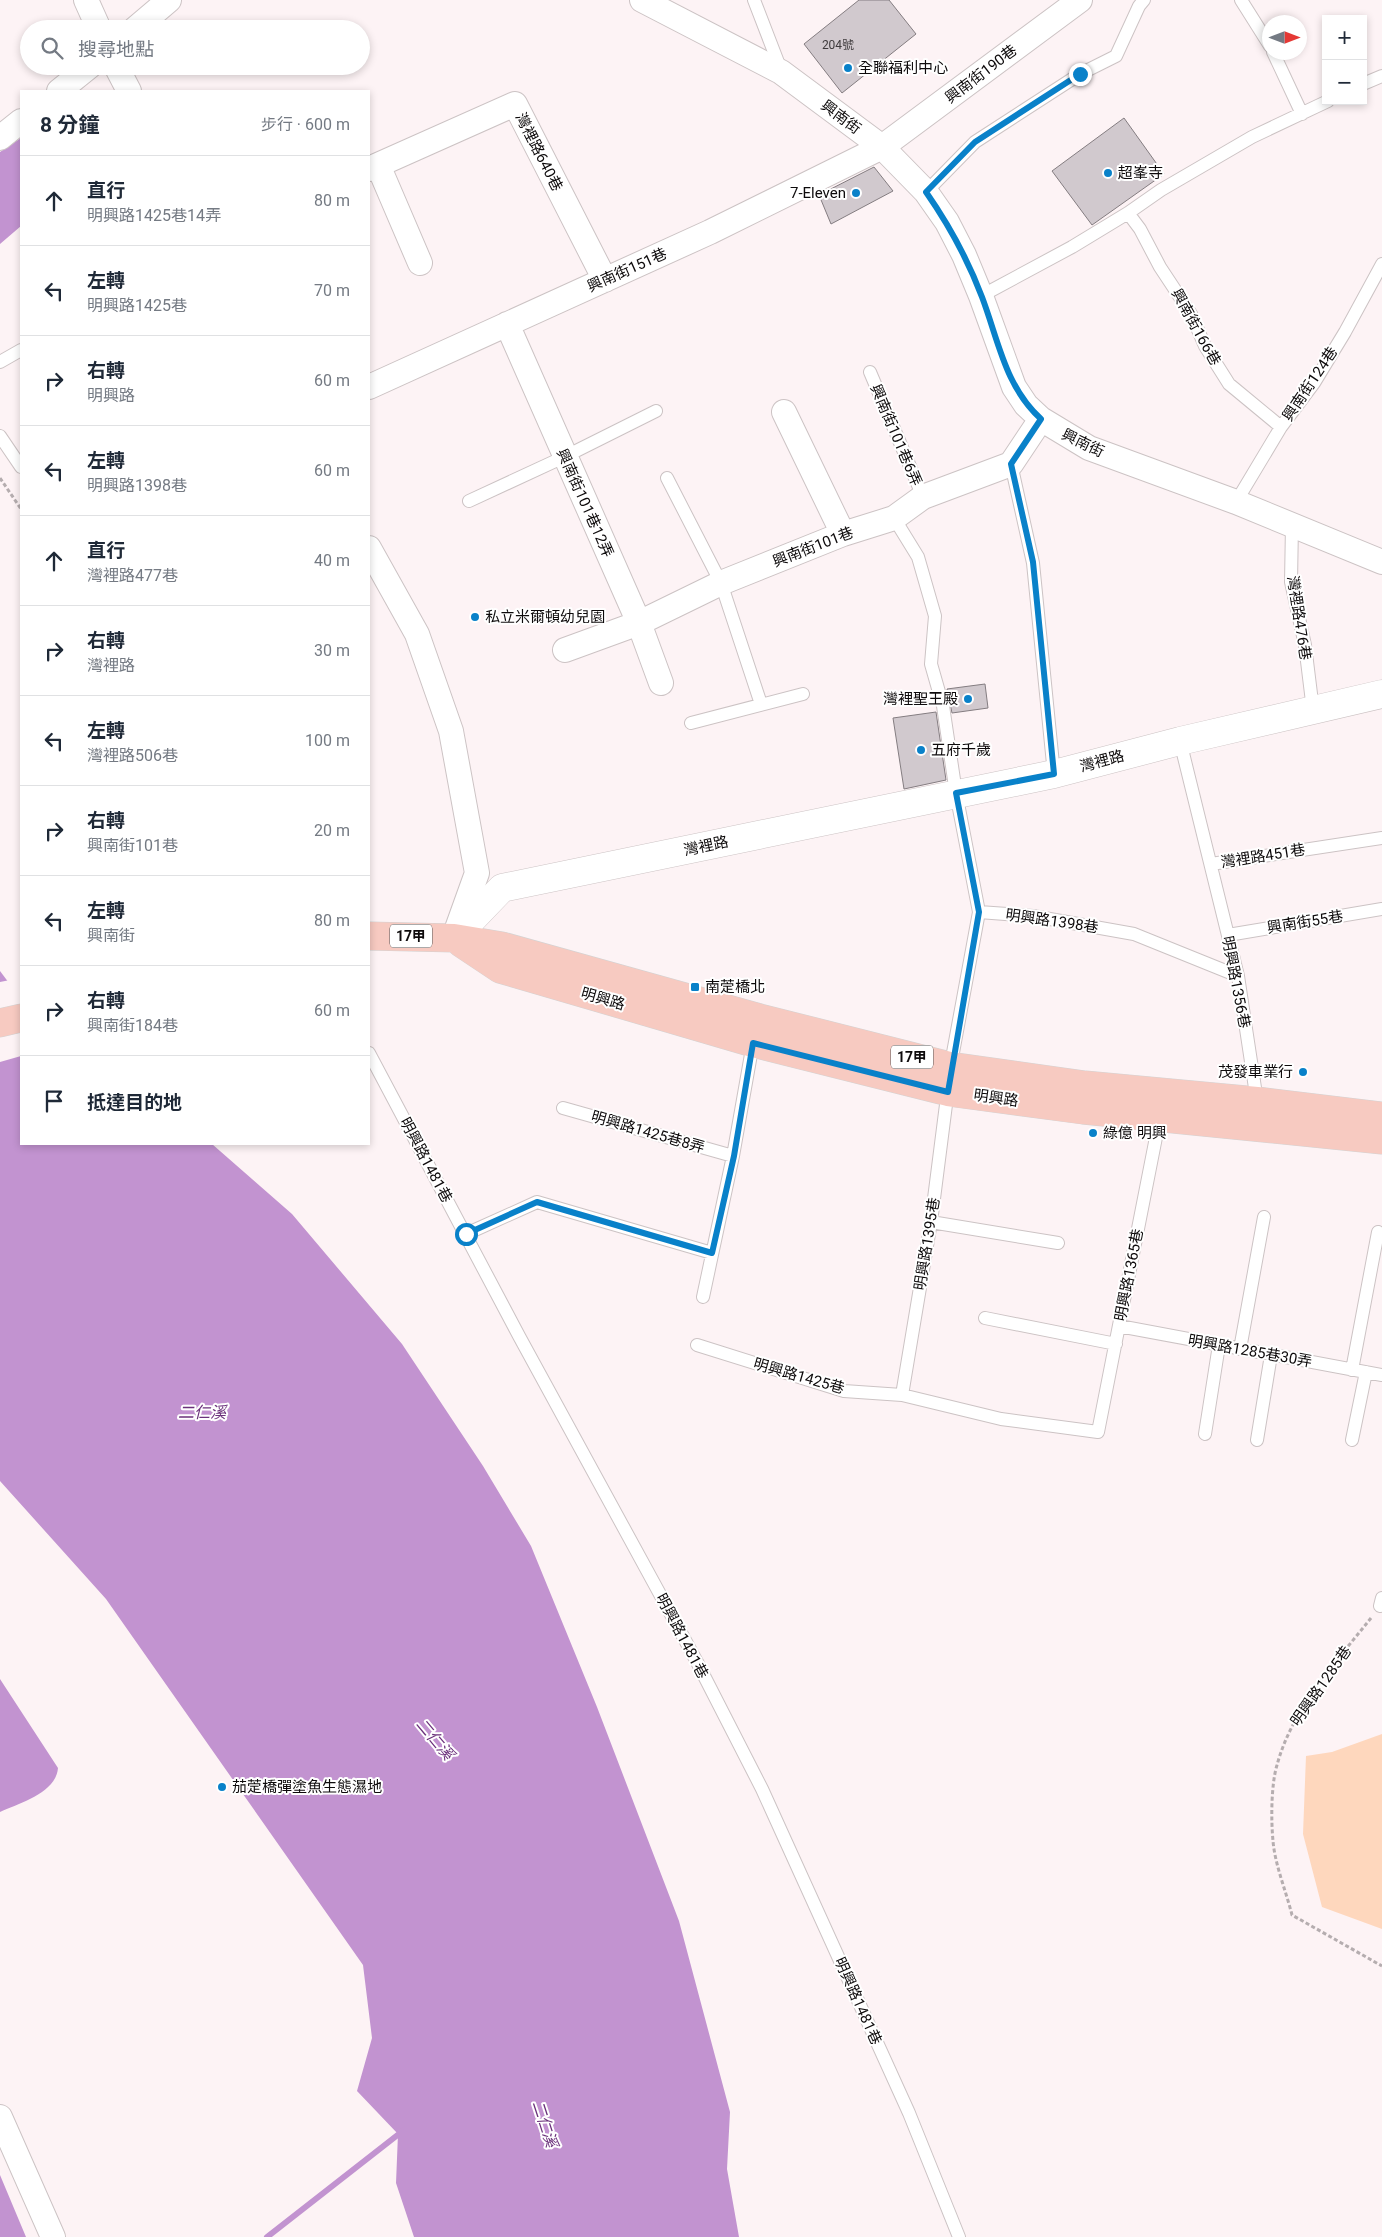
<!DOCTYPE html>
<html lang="zh-TW">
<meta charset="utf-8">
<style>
:root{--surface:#fff;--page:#f6f6f7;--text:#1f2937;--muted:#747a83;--line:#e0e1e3}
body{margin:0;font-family:Roboto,"Noto Sans TC",sans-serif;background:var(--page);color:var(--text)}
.controls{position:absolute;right:15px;top:15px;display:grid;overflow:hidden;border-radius:0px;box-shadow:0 2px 8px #0003}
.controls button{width:45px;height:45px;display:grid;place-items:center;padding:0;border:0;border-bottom:1px solid var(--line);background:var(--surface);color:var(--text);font:25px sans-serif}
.compass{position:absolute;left:1262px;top:15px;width:45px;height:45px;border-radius:50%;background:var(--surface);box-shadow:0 2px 8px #0003;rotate:90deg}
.stop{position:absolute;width:15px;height:15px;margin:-11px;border:4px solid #0981c9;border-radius:50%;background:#fff}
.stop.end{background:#0981c9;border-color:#fff;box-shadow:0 1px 5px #0008}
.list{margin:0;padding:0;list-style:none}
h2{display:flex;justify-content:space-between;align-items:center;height:65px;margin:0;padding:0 20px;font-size:21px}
h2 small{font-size:16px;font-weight:400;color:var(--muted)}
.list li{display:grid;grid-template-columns:32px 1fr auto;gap:15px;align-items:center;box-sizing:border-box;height:90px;padding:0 20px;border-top:1px solid var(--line)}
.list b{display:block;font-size:19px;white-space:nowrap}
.list p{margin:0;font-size:16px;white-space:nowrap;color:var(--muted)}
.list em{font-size:16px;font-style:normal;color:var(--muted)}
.icon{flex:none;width:28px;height:28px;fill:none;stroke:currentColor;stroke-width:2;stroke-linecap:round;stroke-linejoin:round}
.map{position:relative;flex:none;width:1382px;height:2237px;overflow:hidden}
.search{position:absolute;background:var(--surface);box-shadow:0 2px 8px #0003;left:20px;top:20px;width:350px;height:55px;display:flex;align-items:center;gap:12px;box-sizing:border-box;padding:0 18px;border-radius:28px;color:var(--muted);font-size:19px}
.panel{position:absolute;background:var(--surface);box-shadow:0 2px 8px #0003;left:20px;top:90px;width:350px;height:1055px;border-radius:0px}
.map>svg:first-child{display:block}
</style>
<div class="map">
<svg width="1382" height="2237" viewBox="0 0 1382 2237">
<rect width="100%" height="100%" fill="#fdf3f5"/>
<path fill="#fed7bd" d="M1382,1734V1929L1322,1907L1303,1834L1306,1756L1332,1752Z"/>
<path fill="#c293d0" d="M21,138V226L0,244V152Z
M0,971L21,999V1144H212L292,1214L402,1344L483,1466L531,1546L597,1707L679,1921L730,2112L727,2169L739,2237H414L396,2183L398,2134L357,2091L372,2038L363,1965L106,1599L0,1481Z
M0,1679L58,1768C56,1793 20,1803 0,1812Z
M0,2175L26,2237H0Z"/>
<path fill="#fdf3f5" d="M10,980L21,995V1056L0,1062V982Z"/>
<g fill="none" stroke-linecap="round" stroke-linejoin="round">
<path stroke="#c293d0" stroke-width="6" d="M267,2237L404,2130"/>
</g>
<path fill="#d1c9ce" stroke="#847d81" d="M859,0H889L916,34L842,93L804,44Z
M1124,118L1164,174L1092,225L1052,171Z
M874,167L893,191L831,224L819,195Z
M985,684L988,708L952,713L947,689Z
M936,712L946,780L904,789L893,718Z"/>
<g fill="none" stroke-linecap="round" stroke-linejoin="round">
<g stroke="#ccc3c4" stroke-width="14">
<path id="service" d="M754,0L781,70
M1241,0L1270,46
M1273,52L1302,114
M1363,84L1382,76
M926,192L975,142L1080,74L1116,56L1139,6L1144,0
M1128,213L1140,229L1160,267L1191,314L1205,346L1229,384L1281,427
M981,296L1072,247L1128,213L1161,190L1252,137L1328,101
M0,362L21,350
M870,372L923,497
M0,436L21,467
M1011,464L1033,563L1054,774
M667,478L721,583L761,704
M469,501L564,457L656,411
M1236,502L1281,427L1314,383L1345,332L1382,264
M894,518L918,557L935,616L931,664L943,706L956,793L979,912L950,1069
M1292,525L1291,582L1305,645L1313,710
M691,723L803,694
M1180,741L1238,976L1257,1101
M1211,864L1382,838
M979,912L1033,916L1134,934L1238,976
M1228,935L1382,909
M369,1053L519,1336L697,1662L762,1789L909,2113L959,2237
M563,1108L733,1156
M931,1222L1058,1243
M466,1234L537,1202L712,1253
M703,1297L733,1156L753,1043
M985,1318L1116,1344
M1119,1326L1382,1375
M697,1345L844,1391L902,1395L1001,1419L1098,1432L1160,1117
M1240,1349L1264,1217
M1352,1370L1378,1232
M902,1395L931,1222L948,1089
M1205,1434L1219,1345
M1257,1440L1271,1355
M1352,1440L1366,1372
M1380,1606L1382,1598"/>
</g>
<g stroke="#ccc3c4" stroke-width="26">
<path id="minor" d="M86,0L99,29
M642,0L781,72L882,147L926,192L947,222L964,255L981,296L1014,387L1026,405L1041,419L1089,448L1236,502L1382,562
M135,29L169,0
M116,66L129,91
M59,91L90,66
M0,138L21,121
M378,165L420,263
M369,169L515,104L605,280
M507,324L639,623L661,683
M369,387L710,232L882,147L1080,0
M784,412L843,534
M369,548L417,634L451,731L477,873L454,937
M565,650L639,623L721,583L843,534L894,518L923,497L1011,464L1041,419
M0,2117L53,2237"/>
</g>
<g stroke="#ccc3c4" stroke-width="29">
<path id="tertiary" d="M454,938L502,888L1054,774L1180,741L1382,694"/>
</g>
<g stroke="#d3d3d3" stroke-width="29">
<path id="primary" d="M369,936L454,938L502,946L760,1018L950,1066L1085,1085L1257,1101L1382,1116
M461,943L500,969L753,1043L948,1092L1083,1110L1382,1140
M0,1023L21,1018"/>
</g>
<path stroke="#b5adaf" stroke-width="3" stroke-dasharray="4 2.5" stroke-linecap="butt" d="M0,478L21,509
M1371,1618C1336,1662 1292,1709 1277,1765C1271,1785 1271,1820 1273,1841C1275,1865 1286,1891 1292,1915L1382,1966"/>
<use href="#service" stroke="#fff" stroke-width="12"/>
<use href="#minor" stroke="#fff" stroke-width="24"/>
<use href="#tertiary" stroke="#fff" stroke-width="28"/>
<use href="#primary" stroke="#f7cac1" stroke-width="28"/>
</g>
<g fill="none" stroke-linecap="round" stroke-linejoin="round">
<path stroke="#0981c9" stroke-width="6" d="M466,1234L537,1202L712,1253L734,1156L753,1043L948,1092L979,912L956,793L1054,774L1033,562L1011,464L1041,419C1005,386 999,342 982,297C968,260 949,225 926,192L975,142L1080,74"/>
</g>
<g fill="#0981c9" stroke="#fff" stroke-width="2">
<circle cx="848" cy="68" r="5"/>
<circle cx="1108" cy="173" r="5"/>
<circle cx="856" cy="193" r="5"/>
<circle cx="475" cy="617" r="5"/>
<circle cx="968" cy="699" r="5"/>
<circle cx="921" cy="750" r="5"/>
<rect x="690" y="982" width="10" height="10" rx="2.5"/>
<circle cx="1303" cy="1072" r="5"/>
<circle cx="1093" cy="1133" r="5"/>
<circle cx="222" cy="1787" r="5"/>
</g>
<g text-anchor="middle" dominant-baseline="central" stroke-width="4" stroke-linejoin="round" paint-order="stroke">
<g font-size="12" fill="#3e3a3c">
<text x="838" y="45">204號</text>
</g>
<g fill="#fff" stroke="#565454" stroke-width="1">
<rect x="390" y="924.5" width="42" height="23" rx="4"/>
<rect x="891" y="1045.5" width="42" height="23" rx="4"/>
</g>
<g font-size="14" font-weight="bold" fill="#0d0a0b">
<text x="411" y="936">17甲</text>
<text x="912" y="1057">17甲</text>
</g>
<g font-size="15" fill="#0d0a0b" stroke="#fff" text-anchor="start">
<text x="858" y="68">全聯福利中心</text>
<text x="1118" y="173">超峯寺</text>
<text x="846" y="193" text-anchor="end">7-Eleven</text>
<text x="485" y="617">私立米爾頓幼兒園</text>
<text x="958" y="699" text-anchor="end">灣裡聖王殿</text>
<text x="931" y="750">五府千歲</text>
<text x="705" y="987">南萣橋北</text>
<text x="1293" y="1072" text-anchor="end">茂發車業行</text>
<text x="1103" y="1133">綠億 明興</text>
<text x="232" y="1787">茄萣橋彈塗魚生態濕地</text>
</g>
<g font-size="15" fill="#0d0a0b" stroke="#fff">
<text transform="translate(981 74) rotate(-37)">興南街190巷</text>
<text transform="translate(841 117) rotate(37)">興南街</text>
<text transform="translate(539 152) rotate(63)">灣裡路640巷</text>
<text transform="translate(627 270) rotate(-24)">興南街151巷</text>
<text transform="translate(1196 327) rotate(61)">興南街166巷</text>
<text transform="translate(1310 384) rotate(-56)">興南街124巷</text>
<text transform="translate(896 435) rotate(67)">興南街101巷6弄</text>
<text transform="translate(1083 443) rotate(26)">興南街</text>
<text transform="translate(585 503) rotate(66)">興南街101巷12弄</text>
<text transform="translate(813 547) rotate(-21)">興南街101巷</text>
<text transform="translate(1299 618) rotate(81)">灣裡路476巷</text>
<text transform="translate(1102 761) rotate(-15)">灣裡路</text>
<text transform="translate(706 846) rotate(-12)">灣裡路</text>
<text transform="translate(1263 856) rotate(-9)">灣裡路451巷</text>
<text transform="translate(1052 921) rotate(8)">明興路1398巷</text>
<text transform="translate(1305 922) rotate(-9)">興南街55巷</text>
<text transform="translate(1236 982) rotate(79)">明興路1356巷</text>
<text transform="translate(603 999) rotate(16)">明興路</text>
<text transform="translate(996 1098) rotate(8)">明興路</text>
<text transform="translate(648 1132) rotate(16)">明興路1425巷8弄</text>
<text transform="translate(426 1160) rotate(62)">明興路1481巷</text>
<text transform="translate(927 1244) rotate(-81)">明興路1395巷</text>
<text transform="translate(1129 1275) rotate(-79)">明興路1365巷</text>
<text transform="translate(1250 1351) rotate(10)">明興路1285巷30弄</text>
<text transform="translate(799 1376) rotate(16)">明興路1425巷</text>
<text transform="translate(682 1636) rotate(62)">明興路1481巷</text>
<text transform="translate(1321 1686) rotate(-55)">明興路1285巷</text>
<text transform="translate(858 2001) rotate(66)">明興路1481巷</text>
</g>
<g font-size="16" font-style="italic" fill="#6b317b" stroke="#fff">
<text x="202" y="1412">二仁溪</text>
<text transform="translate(435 1739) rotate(50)">二仁溪</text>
<text transform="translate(545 2124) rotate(72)">二仁溪</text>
</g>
</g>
</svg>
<div class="controls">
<button>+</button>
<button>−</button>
</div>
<svg class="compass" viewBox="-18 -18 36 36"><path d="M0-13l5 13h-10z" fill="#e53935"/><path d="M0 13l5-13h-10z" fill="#747a83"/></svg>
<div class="stop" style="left:466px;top:1234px"></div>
<div class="stop end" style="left:1080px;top:74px"></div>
<div class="search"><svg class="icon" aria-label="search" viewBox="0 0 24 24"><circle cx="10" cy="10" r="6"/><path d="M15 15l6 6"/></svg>搜尋地點</div>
<section class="panel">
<h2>8 分鐘<small>步行 · 600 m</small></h2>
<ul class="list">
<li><svg class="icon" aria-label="ahead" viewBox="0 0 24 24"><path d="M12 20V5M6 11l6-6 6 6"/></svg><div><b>直行</b><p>明興路1425巷14弄</p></div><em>80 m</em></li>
<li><svg class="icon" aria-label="left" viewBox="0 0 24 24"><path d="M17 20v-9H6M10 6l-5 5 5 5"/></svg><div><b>左轉</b><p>明興路1425巷</p></div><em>70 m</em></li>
<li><svg class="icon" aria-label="right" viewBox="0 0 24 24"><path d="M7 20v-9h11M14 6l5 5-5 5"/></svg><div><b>右轉</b><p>明興路</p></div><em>60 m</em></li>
<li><svg class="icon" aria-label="left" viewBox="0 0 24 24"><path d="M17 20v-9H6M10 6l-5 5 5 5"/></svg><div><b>左轉</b><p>明興路1398巷</p></div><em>60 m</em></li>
<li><svg class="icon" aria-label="ahead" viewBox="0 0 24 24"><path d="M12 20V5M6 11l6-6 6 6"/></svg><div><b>直行</b><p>灣裡路477巷</p></div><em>40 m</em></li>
<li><svg class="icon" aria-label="right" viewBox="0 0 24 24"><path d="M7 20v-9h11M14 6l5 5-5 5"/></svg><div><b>右轉</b><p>灣裡路</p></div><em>30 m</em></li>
<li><svg class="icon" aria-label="left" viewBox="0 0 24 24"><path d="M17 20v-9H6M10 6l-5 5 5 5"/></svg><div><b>左轉</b><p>灣裡路506巷</p></div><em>100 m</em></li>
<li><svg class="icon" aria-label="right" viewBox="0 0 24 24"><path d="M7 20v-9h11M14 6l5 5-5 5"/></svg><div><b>右轉</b><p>興南街101巷</p></div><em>20 m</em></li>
<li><svg class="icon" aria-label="left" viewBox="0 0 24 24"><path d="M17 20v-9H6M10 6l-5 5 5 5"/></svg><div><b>左轉</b><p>興南街</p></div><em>80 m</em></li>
<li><svg class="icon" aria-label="right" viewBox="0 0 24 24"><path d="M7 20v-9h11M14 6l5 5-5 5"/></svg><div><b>右轉</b><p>興南街184巷</p></div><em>60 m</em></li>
<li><svg class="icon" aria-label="arrive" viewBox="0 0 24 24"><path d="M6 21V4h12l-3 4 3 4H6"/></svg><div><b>抵達目的地</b></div></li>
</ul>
</section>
</div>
